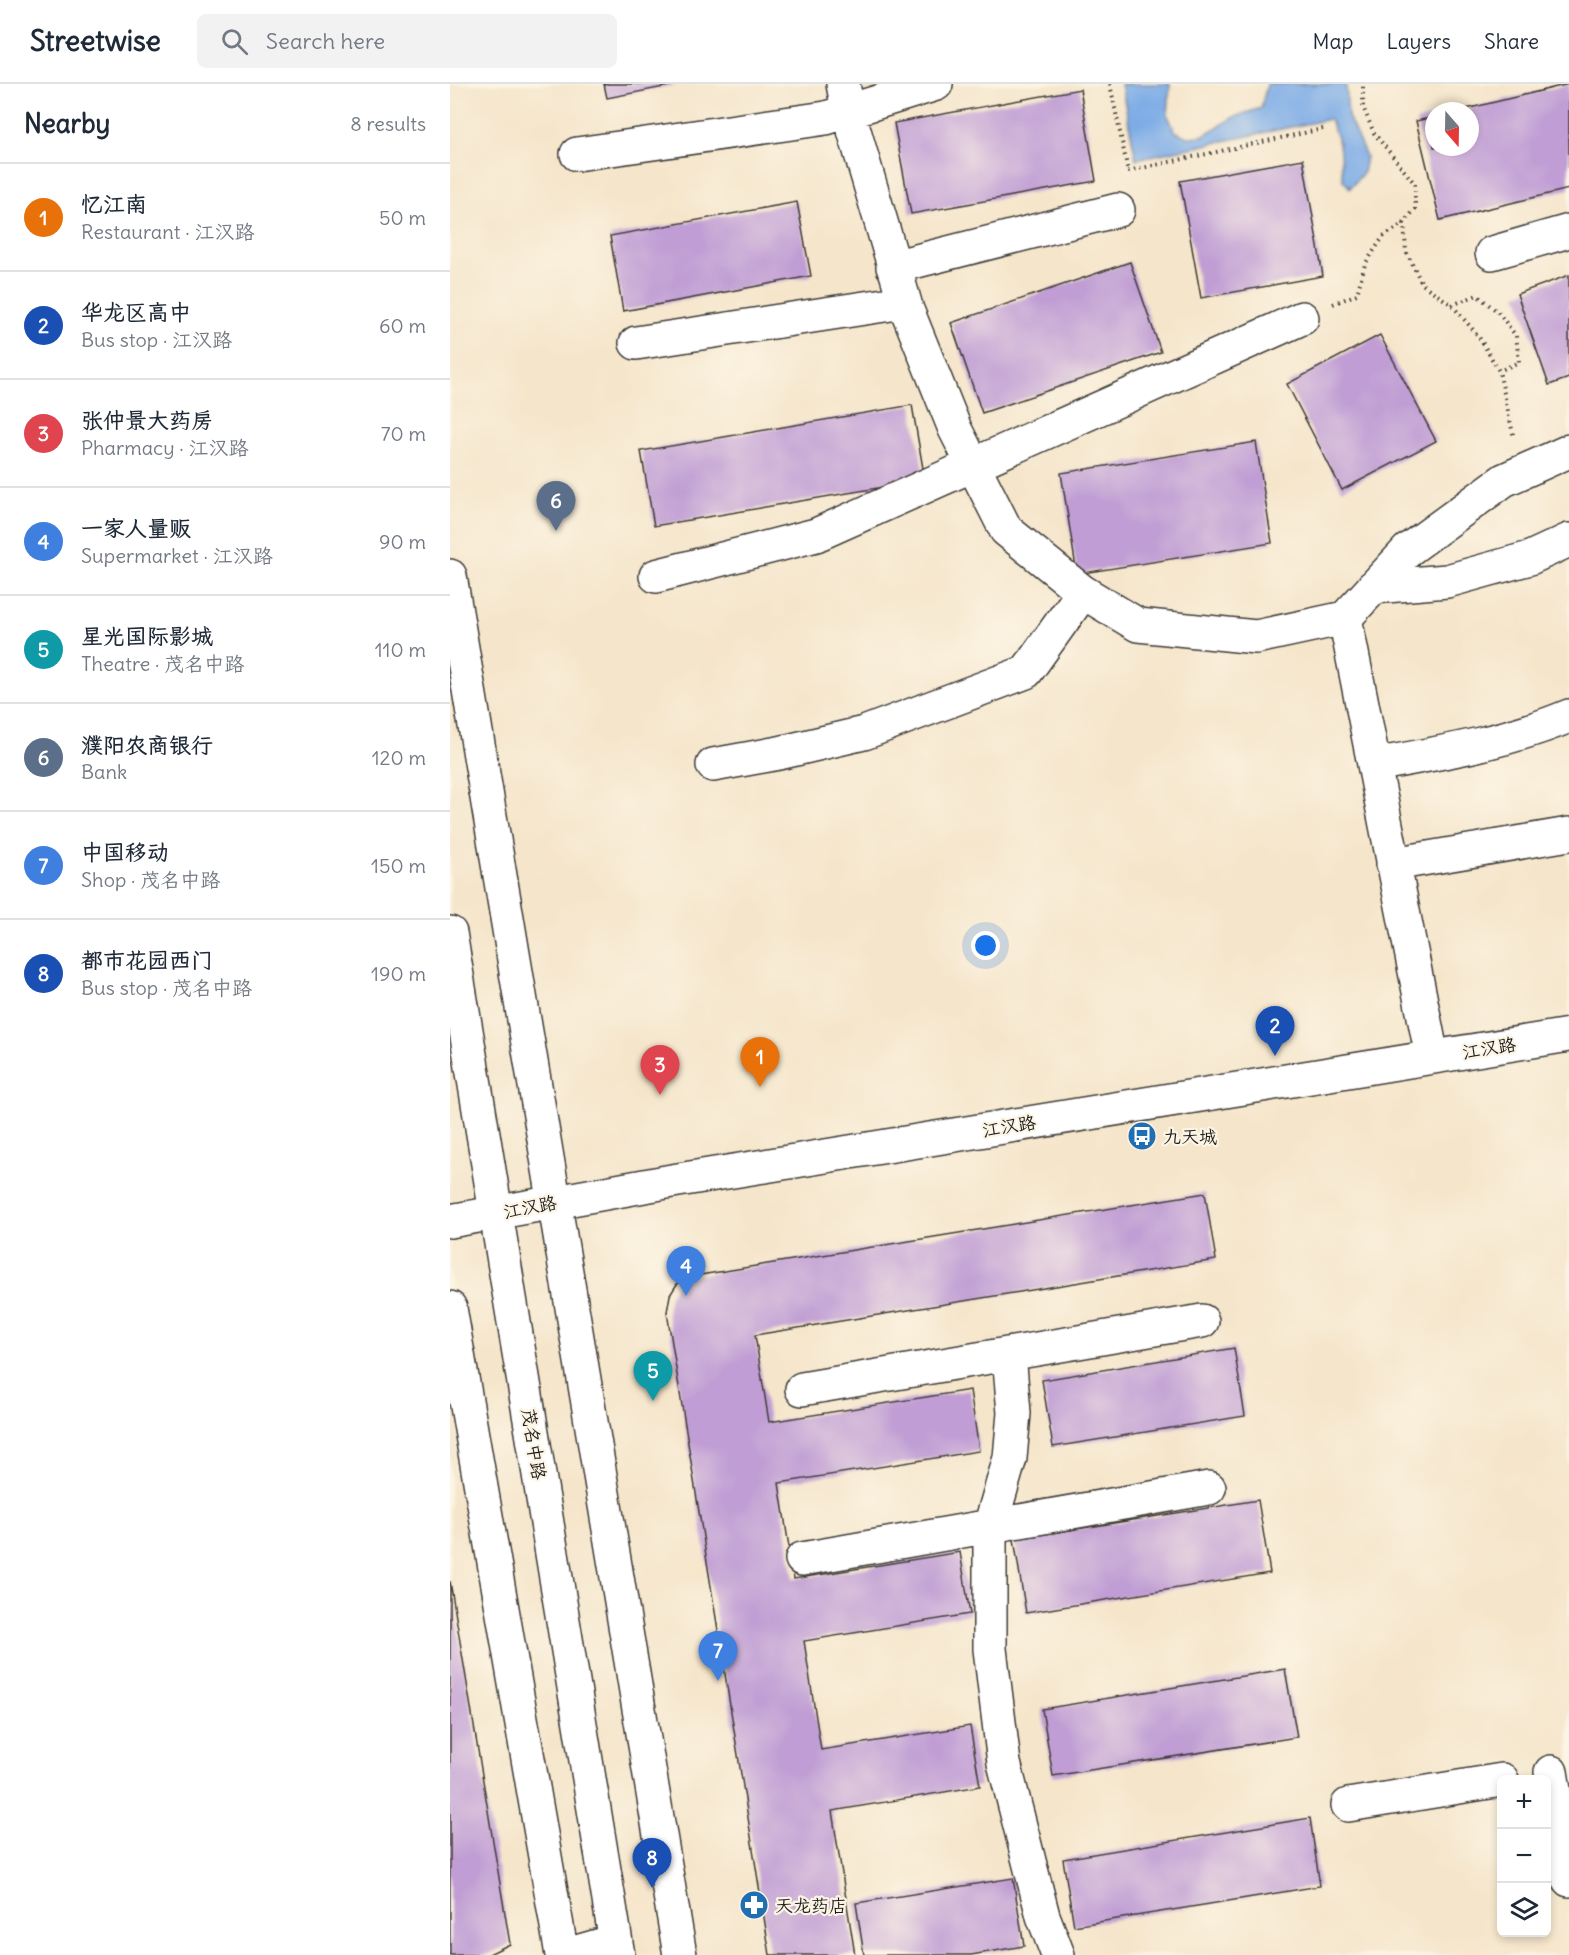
<!DOCTYPE html>
<meta charset="utf-8">
<style>
:root{--surface:#fff;--page:#f2f2f3;--text:#1f2937;--muted:#747a83;--line:#e0e1e3;--accent:#1a73e8}
body{margin:0;font-family:Delius,"LXGW WenKai TC",sans-serif;background:var(--page);color:var(--text)}
.controls{position:absolute;right:18px;bottom:18px;display:grid;overflow:hidden;border-radius:9px;box-shadow:0 3px 9px #0003}
.controls button{width:54px;height:54px;display:grid;place-items:center;padding:0;border:0;border-bottom:2px solid var(--line);background:var(--surface);color:var(--text);font:30px sans-serif}
.compass{position:absolute;left:975px;top:18px;width:54px;height:54px;border-radius:50%;background:var(--surface);box-shadow:0 3px 9px #0003;rotate:160deg}
.you{position:absolute;left:536px;top:862px;width:21px;height:21px;margin:-15px;border:4px solid #fff;border-radius:50%;background:#1a73e8;box-shadow:0 0 0 9px #1a73e833}
.badge{display:grid;place-items:center;width:39px;height:39px;border-radius:50%;background:var(--accent);color:#fff;font-size:20px;font-weight:700}
.pin{position:absolute;translate:-50% -50px;filter:drop-shadow(0 2px 3px #0008)}
.pin::after{content:'';position:absolute;top:32px;width:21px;height:18px;background:inherit;clip-path:polygon(0 0,100% 0,50% 100%)}
.list{margin:0;padding:0;list-style:none}
h2{display:flex;justify-content:space-between;align-items:center;height:78px;margin:0;padding:0 24px;font-size:26px}
h2 small{font-size:20px;font-weight:400;color:var(--muted)}
.list li{display:grid;grid-template-columns:39px 1fr auto;gap:18px;align-items:center;box-sizing:border-box;height:108px;padding:0 24px;border-top:2px solid var(--line)}
.list b{display:block;font-size:22px;white-space:nowrap}
.list p{margin:0;font-size:20px;white-space:nowrap;color:var(--muted)}
.list em{font-size:20px;font-style:normal;color:var(--muted)}
.icon{flex:none;width:33px;height:33px;fill:none;stroke:currentColor;stroke-width:2;stroke-linecap:round;stroke-linejoin:round}
.map{position:relative;flex:none;width:1119px;height:1871px;overflow:hidden}
header{display:flex;align-items:center;gap:36px;box-sizing:border-box;height:84px;padding:0 30px;background:var(--surface);border-bottom:2px solid var(--line)}
header strong{font-size:28px}
nav{display:flex;gap:33px;margin-inline-start:auto;font-size:21px}
.search{width:420px;height:54px;background:var(--page);display:flex;align-items:center;gap:15px;box-sizing:border-box;padding:0 21px;border-radius:9px;color:var(--muted);font-size:22px}
main{display:flex}
aside{flex:1;background:var(--surface)}
.map>svg:first-child{display:block}
</style>
<header>
<strong>Streetwise</strong>
<div class="search"><svg class="icon" aria-label="search" viewBox="0 0 24 24"><circle cx="10" cy="10" r="6"/><path d="M15 15l6 6"/></svg>Search here</div>
<nav><a>Map</a><a>Layers</a><a>Share</a></nav>
</header>
<main>
<aside>
<h2>Nearby<small>8 results</small></h2>
<ul class="list">
<li><span class="badge" style="background:#e8710a">1</span><div><b>忆江南</b><p>Restaurant · 江汉路</p></div><em>50 m</em></li>
<li><span class="badge" style="background:#1a4fb4">2</span><div><b>华龙区高中</b><p>Bus stop · 江汉路</p></div><em>60 m</em></li>
<li><span class="badge" style="background:#e0444e">3</span><div><b>张仲景大药房</b><p>Pharmacy · 江汉路</p></div><em>70 m</em></li>
<li><span class="badge" style="background:#3f7fe0">4</span><div><b>一家人量贩</b><p>Supermarket · 江汉路</p></div><em>90 m</em></li>
<li><span class="badge" style="background:#0f9aa8">5</span><div><b>星光国际影城</b><p>Theatre · 茂名中路</p></div><em>110 m</em></li>
<li><span class="badge" style="background:#5c6f8a">6</span><div><b>濮阳农商银行</b><p>Bank</p></div><em>120 m</em></li>
<li><span class="badge" style="background:#3f7fe0">7</span><div><b>中国移动</b><p>Shop · 茂名中路</p></div><em>150 m</em></li>
<li><span class="badge" style="background:#1a4fb4">8</span><div><b>都市花园西门</b><p>Bus stop · 茂名中路</p></div><em>190 m</em></li>
</ul>
</aside>
<div class="map">
<svg width="1119" height="1871" viewBox="0 0 1119 1871">
<rect width="100%" height="100%" fill="#fcf5e5"/>
<filter id="ink" filterUnits="userSpaceOnUse"><feTurbulence type="fractalNoise" baseFrequency=".0167" numOctaves="2"/><feDisplacementMap in="SourceGraphic" scale="12" xChannelSelector="R" yChannelSelector="G"/><feConvolveMatrix kernelMatrix="1 2 1 2 8 2 1 2 1" color-interpolation-filters="sRGB"/></filter>
<filter id="wash" filterUnits="userSpaceOnUse"><feTurbulence type="fractalNoise" baseFrequency=".008" numOctaves="4" result="noise"/><feDisplacementMap in="SourceGraphic" scale="24" xChannelSelector="R" yChannelSelector="G"/><feGaussianBlur stdDeviation="1.35" result="paint"/><feColorMatrix in="noise" values="0 0 0 0 0 0 0 0 0 0 0 0 0 0 0 0 0 1.4 0 .05"/><feComposite in="paint" operator="in"/></filter>
<g filter="url(#wash)">
<rect width="100%" height="100%" fill="#f5e5ca"/>
<path fill="#7babe6" stroke="#4c6481" stroke-width="1.5" d="M671,0H720L718,32L725,47L737,53L752,52L784,33L811,24L817,0H896L898,32L916,73L913,89L900,104L893,96L889,60L880,35L686,75Z"/>
<g id="blocks">
<path fill="#c09dd4" d="M154,0H225V1L157,14Z
M1119,0V105L990,136L966,37L984,33V63H1020V27L1012,26Z
M630,5L646,97L461,130L444,39Z
M853,75L873,192L751,214L730,97Z
M347,118L361,192L173,227L160,152Z
M680,178L711,268L532,329L501,239Z
M1119,191V294L1099,301L1067,210Z
M930,251L986,357L892,406L837,300Z
M462,321L475,396L204,442L191,367Z
M806,358L822,459L627,490L611,389Z
M755,1109L766,1176L305,1251L319,1338L520,1306L529,1367L329,1399L344,1495L510,1468L520,1530L354,1557L371,1666L520,1642L530,1702L382,1727L405,1871H320L217,1228L220,1211L227,1200L238,1193Z
M784,1264L795,1332L603,1363L592,1296Z
M808,1416L820,1489L576,1529L564,1455Z
M0,1497L60,1860L37,1871H0Z
M835,1585L847,1653L603,1692L592,1625Z
M860,1734L870,1802L624,1842L613,1775Z
M563,1794L574,1862L521,1871H414L406,1819Z"/>
</g>
</g>
<g filter="url(#ink)">
<use href="#blocks" fill-opacity="0" stroke="#3d3a36" stroke-width="1.5"/>
<g fill="none" stroke-linecap="round" stroke-linejoin="round">
<g stroke="#3d3a36" stroke-width="36">
<path id="minor" d="M393,0L398,26L457,226L505,345L556,446L633,508L688,541L806,553L895,534L958,466L1054,396L1119,367
M127,70L376,34L486,0
M1042,169L1119,147
M443,183L668,126
M186,259L454,218
M0,492L230,1871
M206,492L366,451L852,234
M923,503L997,497L1080,474L1119,456
M895,534L982,973
M263,681L329,669L414,649L576,588L633,508
M924,681C990,669 1057,658 1119,632
M943,780L1119,750
M0,849L168,1871
M0,1137L222,1097L1119,951
M0,1224L112,1871
M559,1270L564,1329L560,1374L540,1443V1565L554,1679L593,1832L608,1871
M352,1305L752,1237
M352,1475L759,1404
M1101,1688L1119,1796
M898,1721L1052,1696
M116,1871L165,1857"/>
</g>
<path stroke="#3d3a36" stroke-width="4" stroke-dasharray="1.5 4.5" stroke-linecap="butt" d="M660,0L678,87
M678,87L877,44
M954,139L956,167L972,200L1002,221L1029,253L1049,287L1064,354
M883,220L907,210L915,180L933,153L954,139L965,125V100L924,49L913,23V0
M1002,221L1027,211L1048,228L1066,252L1069,278L1049,287"/>
<use href="#minor" stroke="#fff" stroke-width="33"/>
</g>
</g>
<defs>
<g id="bus-disc" transform="scale(1.5)"><circle r="9.5" fill="#1f6fb2" stroke="#fcf5e5"/><path d="M-5-6H5V4H4V6H2V4H-2V6H-4V4H-5ZM-3.5-4V0h7V-4ZM-3.5 1.2v1.5H-2V1.2ZM2 1.2v1.5H3.5V1.2Z" fill="#fff"/></g>
<g id="pharmacy-disc" transform="scale(1.5)"><circle r="9.5" fill="#1f6fb2" stroke="#fcf5e5"/><path d="M-2-6h4v4h4v4h-4v4h-4v-4h-4v-4h4Z" fill="#fff"/></g>
</defs>
<g fill-rule="evenodd">
<use href="#bus-disc" x="692" y="1052"/>
<use href="#pharmacy-disc" x="304" y="1821"/>
</g>
<g text-anchor="middle" dominant-baseline="central" stroke-width="4.5" stroke-linejoin="round" paint-order="stroke">
<g font-size="18" fill="#1c1c1c" stroke="#fcf5e5">
<text transform="translate(1039 964) rotate(-9)">江汉路</text>
<text transform="translate(559 1042) rotate(-9)">江汉路</text>
<text transform="translate(80 1123) rotate(-11)">江汉路</text>
<text transform="translate(84 1360) rotate(81)">茂名中路</text>
</g>
<g font-size="18" fill="#1c1c1c" stroke="#fcf5e5" text-anchor="start">
<text x="713" y="1052">九天城</text>
<text x="325" y="1821">天龙药店</text>
</g>
</g>
</svg>
<div class="controls">
<button>+</button>
<button>−</button>
<button><svg class="icon" aria-label="layers" viewBox="0 0 24 24"><path d="M12 4l9 5-9 5-9-5zM3 14l9 5 9-5"/></svg></button>
</div>
<svg class="compass" viewBox="-18 -18 36 36"><path d="M0-13l5 13h-10z" fill="#e53935"/><path d="M0 13l5-13h-10z" fill="#747a83"/></svg>
<div class="you"></div>
<div class="pin badge" style="left:310px;top:1003px;background:#e8710a">1</div>
<div class="pin badge" style="left:825px;top:972px;background:#1a4fb4">2</div>
<div class="pin badge" style="left:210px;top:1011px;background:#e0444e">3</div>
<div class="pin badge" style="left:236px;top:1212px;background:#3f7fe0">4</div>
<div class="pin badge" style="left:203px;top:1317px;background:#0f9aa8">5</div>
<div class="pin badge" style="left:106px;top:447px;background:#5c6f8a">6</div>
<div class="pin badge" style="left:268px;top:1597px;background:#3f7fe0">7</div>
<div class="pin badge" style="left:202px;top:1804px;background:#1a4fb4">8</div>
</div>
</main>
